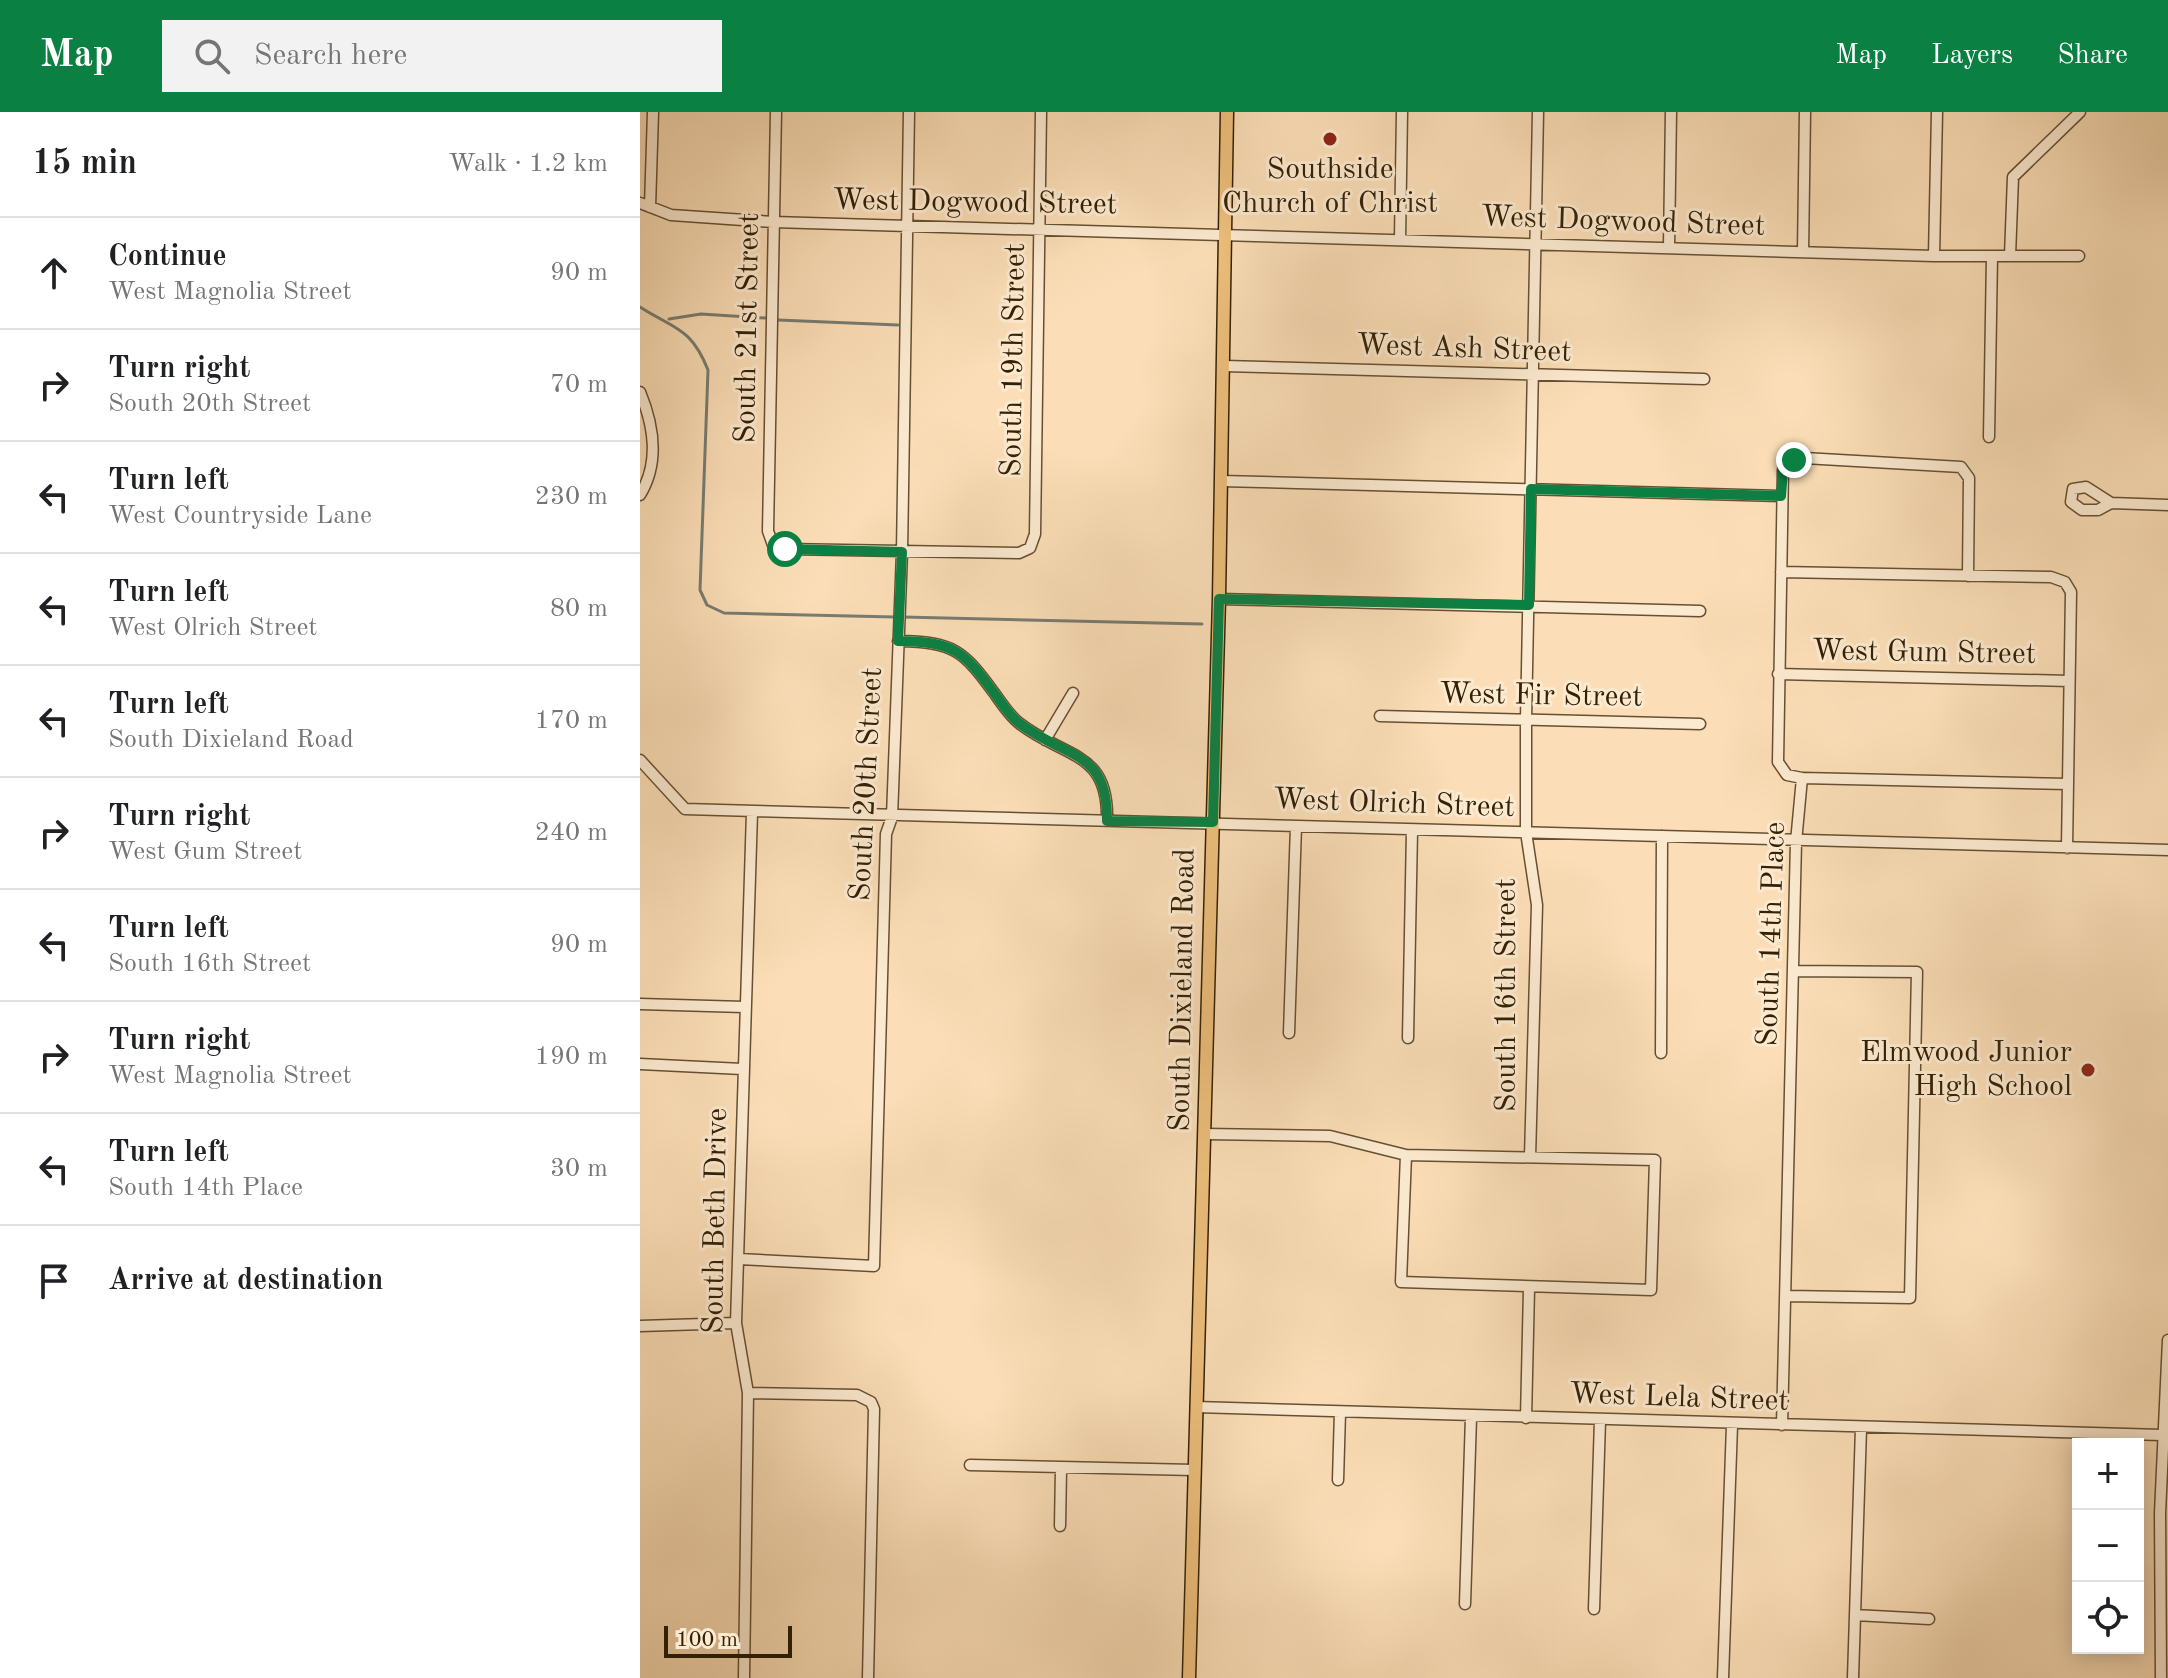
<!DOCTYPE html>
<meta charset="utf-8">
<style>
:root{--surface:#fff;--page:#f2f2f2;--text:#202124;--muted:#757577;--line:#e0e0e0;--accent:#0b8043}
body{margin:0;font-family:"Old Standard TT",serif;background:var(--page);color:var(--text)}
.controls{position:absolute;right:24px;bottom:24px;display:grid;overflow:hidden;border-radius:0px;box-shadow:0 4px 20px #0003}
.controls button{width:72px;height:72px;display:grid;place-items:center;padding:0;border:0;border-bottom:2px solid var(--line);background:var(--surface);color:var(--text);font:40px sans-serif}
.scale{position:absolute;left:24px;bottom:20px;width:128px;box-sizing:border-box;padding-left:8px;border:4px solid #342004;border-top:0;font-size:22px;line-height:28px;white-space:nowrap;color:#342004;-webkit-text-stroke:6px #fcead0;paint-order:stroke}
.stop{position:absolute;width:24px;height:24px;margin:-18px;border:6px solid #0b8043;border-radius:50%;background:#fff}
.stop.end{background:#0b8043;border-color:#fff;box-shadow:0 2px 8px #0008}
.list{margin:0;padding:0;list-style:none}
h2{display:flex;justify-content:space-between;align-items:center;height:104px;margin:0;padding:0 32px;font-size:34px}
h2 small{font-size:26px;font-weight:400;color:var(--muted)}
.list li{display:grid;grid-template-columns:52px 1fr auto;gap:24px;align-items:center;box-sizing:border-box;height:112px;padding:0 32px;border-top:2px solid var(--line)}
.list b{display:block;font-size:30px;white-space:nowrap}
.list p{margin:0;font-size:26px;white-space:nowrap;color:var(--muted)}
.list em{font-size:26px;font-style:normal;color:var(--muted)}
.icon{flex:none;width:44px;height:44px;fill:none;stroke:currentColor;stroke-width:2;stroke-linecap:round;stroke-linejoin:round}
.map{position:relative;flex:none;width:1528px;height:1566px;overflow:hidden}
header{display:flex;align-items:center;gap:48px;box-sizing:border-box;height:112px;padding:0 40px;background:var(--accent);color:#fff}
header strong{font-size:38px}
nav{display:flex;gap:44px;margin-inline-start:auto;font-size:28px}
.search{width:560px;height:72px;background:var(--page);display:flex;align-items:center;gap:20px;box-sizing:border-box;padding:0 28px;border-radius:0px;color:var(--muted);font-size:30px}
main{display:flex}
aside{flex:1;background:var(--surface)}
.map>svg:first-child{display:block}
</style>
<header>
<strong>Map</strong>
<div class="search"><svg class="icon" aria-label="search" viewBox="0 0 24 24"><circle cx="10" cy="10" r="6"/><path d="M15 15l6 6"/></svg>Search here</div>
<nav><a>Map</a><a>Layers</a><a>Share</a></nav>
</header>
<main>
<aside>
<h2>15 min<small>Walk · 1.2 km</small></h2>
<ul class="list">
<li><svg class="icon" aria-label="ahead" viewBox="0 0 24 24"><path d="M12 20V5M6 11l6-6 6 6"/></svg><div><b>Continue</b><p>West Magnolia Street</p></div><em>90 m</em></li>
<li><svg class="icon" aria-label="right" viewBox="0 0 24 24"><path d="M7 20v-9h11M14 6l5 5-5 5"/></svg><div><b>Turn right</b><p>South 20th Street</p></div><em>70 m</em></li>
<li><svg class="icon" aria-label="left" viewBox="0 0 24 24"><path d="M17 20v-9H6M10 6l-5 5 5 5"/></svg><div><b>Turn left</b><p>West Countryside Lane</p></div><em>230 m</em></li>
<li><svg class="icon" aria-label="left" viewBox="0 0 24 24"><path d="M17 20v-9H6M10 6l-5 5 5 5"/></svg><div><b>Turn left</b><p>West Olrich Street</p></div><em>80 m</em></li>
<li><svg class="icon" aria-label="left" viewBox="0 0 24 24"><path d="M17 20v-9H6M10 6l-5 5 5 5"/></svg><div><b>Turn left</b><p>South Dixieland Road</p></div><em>170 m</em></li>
<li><svg class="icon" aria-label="right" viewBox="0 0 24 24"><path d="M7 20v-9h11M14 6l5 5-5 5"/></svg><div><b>Turn right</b><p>West Gum Street</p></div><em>240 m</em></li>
<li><svg class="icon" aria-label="left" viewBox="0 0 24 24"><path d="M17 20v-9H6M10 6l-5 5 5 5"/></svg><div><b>Turn left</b><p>South 16th Street</p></div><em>90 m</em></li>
<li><svg class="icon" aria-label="right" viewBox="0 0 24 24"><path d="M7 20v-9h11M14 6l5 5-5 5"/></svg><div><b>Turn right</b><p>West Magnolia Street</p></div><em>190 m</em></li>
<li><svg class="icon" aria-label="left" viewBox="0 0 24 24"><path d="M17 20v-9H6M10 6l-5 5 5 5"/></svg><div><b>Turn left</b><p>South 14th Place</p></div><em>30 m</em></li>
<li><svg class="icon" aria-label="arrive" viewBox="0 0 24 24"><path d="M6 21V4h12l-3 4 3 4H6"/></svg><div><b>Arrive at destination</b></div></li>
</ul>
</aside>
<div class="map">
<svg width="1528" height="1566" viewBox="0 0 1528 1566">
<rect width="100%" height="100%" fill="#fbdeb7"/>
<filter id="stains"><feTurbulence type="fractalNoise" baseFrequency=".0025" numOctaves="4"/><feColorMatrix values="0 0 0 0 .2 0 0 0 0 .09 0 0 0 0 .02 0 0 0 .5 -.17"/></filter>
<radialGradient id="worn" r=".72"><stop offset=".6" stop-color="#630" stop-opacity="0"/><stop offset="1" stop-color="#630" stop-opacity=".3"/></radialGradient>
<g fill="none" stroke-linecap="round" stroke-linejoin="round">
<path stroke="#787c72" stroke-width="3" d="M0,195C34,217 51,215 68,258L60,478L67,493L84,501L255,505
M29,207L61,202L125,206
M138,208L258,213
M263,505L562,512"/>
<g stroke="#665031" stroke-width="13">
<path id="minor" d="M136,0L128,419L133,433L145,437L379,441L390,436L395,422L401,0
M0,91L31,103L133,110L1294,144H1439
M10,95L13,0
M760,127L762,0
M1029,135L1031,0
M1163,140L1165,0
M1294,144L1297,0
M1370,144L1373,65L1440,0
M584,254L1064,267
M0,280C14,314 20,350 0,383
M1349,325L1352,144
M581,369L1141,384
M1471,391L1446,375L1433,377L1431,390L1442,398H1458L1471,391L1528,393
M1141,460L1411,465L1425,470L1431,480L1427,736
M579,487L1060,499
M258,529C314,530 323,538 355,582C362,592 370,604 379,611C425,647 469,638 467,709
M1138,562L1429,569
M740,604L1060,612
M405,628L433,581
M0,648L45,697L1528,738
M1162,666L1428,672
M0,892L104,895
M649,921L656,714
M768,926L772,718
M1021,941L1022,724
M0,952L102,957
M565,1022L690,1024L766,1043L1015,1048L1011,1178L761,1170L766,1043
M890,1045L897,793L886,720V608L898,0
M99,1147L234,1154L246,722L252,705L262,440L269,0
M1147,1184L1270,1186L1277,860L1154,859
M0,1214L96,1211
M108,1281L217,1283L231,1290L234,1297L228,1566
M556,1295L1521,1323
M886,1306L889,1177
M1142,1313L1156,730L1162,666L1147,663L1138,650L1143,358L1151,349L1164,346L1321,355L1329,366L1328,464
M330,1353L554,1358
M698,1368L700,1300
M420,1414L421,1357
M825,1492L831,1305
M954,1497L960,1308
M1215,1503L1289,1507
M104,1566L108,1281L96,1211L112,700
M1083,1566L1092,1313
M1213,1566L1221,1316
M1521,1566L1520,1401L1528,1228"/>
</g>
<g stroke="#342004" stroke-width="15">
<path id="major" d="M549,1566L579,487L587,0"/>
</g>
<use href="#minor" stroke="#fcead0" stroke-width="10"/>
<use href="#major" stroke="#eebf7c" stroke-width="12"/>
</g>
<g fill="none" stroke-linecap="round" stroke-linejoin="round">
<path stroke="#0b8043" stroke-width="10" d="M145,437L262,440L258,529C314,530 323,538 355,582C362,592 370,604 379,611C426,647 468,637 467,709L573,710L579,487L889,493L891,377L1141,384L1143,358L1154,348"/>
</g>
<g fill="#8f2418" stroke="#fcead0" stroke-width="3">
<circle cx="690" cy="27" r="8"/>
<circle cx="1448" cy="958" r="8"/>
</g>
<g text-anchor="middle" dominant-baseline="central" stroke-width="6" stroke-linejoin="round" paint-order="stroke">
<g font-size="30" fill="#342004" stroke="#fcead0">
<text x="690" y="58">Southside<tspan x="690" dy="34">Church of Christ</tspan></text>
<text x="1432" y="941" text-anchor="end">Elmwood Junior<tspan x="1432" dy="34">High School</tspan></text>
</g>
<g font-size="30" fill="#342004" stroke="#fcead0">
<text transform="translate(335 91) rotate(1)">West Dogwood Street</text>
<text transform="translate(983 110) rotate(2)">West Dogwood Street</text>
<text transform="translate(108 216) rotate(-89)">South 21st Street</text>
<text transform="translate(824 237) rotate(2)">West Ash Street</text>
<text transform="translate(374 248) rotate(-89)">South 19th Street</text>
<text transform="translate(1284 541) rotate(1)">West Gum Street</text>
<text transform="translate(901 584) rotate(1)">West Fir Street</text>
<text transform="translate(227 672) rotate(-87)">South 20th Street</text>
<text transform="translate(754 692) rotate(2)">West Olrich Street</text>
<text transform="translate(1132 822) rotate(-88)">South 14th Place</text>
<text transform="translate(543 878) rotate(-89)">South Dixieland Road</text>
<text transform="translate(867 883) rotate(-90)">South 16th Street</text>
<text transform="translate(76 1109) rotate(-89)">South Beth Drive</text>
<text transform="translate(1039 1286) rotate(2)">West Lela Street</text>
</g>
</g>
<rect width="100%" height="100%" filter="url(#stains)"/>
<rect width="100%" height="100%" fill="url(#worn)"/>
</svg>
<div class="controls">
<button>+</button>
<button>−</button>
<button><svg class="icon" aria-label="locate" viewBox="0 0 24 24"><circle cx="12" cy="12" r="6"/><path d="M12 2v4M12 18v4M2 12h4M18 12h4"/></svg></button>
</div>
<div class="scale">100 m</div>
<div class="stop" style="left:145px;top:437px"></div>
<div class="stop end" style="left:1154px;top:348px"></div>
</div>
</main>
